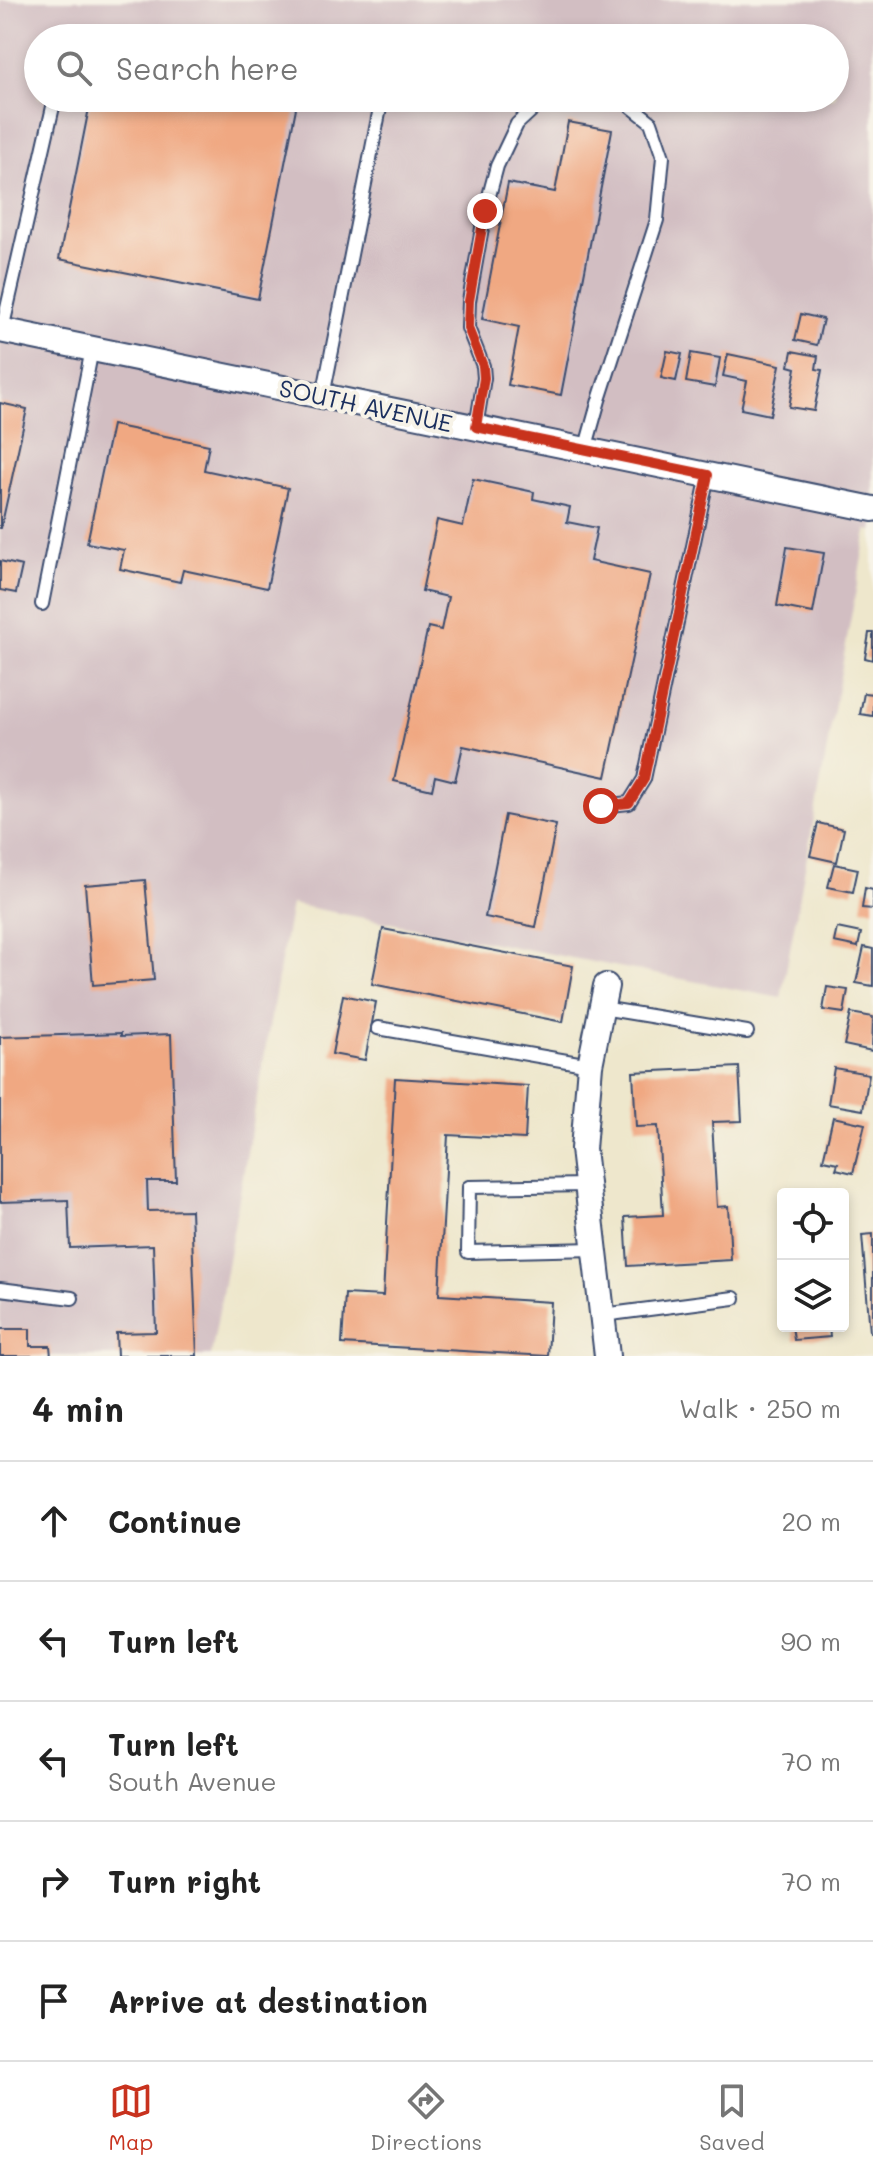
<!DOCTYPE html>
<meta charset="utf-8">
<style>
:root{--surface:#fff;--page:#f6f6f6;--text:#222;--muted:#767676;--line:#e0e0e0;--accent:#c8321e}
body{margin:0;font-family:Mali,sans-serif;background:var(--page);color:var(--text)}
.controls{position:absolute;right:24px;bottom:24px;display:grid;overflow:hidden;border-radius:8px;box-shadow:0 4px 12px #0003}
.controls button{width:72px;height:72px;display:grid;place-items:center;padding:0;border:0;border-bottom:2px solid var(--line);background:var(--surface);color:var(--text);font:40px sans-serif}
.stop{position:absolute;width:24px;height:24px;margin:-18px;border:6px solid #c8321e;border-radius:50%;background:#fff}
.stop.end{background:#c8321e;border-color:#fff;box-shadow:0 2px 8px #0008}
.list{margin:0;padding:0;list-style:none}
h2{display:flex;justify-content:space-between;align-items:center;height:104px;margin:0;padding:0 32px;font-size:34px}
h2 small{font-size:26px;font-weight:400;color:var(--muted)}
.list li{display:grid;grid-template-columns:52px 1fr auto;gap:24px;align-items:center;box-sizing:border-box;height:120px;padding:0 32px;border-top:2px solid var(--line)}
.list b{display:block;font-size:30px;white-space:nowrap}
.list p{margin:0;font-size:26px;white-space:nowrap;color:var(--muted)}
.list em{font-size:26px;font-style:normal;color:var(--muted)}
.icon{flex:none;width:44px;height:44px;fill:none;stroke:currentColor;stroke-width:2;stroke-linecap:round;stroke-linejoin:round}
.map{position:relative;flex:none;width:873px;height:1356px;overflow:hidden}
.search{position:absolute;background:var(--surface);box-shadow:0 4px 12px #0003;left:24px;right:24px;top:24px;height:88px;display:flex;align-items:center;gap:20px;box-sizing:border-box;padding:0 28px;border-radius:44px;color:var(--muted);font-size:30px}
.sheet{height:704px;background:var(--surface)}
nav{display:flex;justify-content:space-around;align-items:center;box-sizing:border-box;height:112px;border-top:2px solid var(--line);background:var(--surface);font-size:22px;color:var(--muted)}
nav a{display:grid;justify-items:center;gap:4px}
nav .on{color:var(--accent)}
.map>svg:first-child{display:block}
</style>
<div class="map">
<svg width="873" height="1356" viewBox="0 0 873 1356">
<rect width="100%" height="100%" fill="#f7f3e8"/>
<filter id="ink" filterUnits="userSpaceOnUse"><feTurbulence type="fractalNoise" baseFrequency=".0125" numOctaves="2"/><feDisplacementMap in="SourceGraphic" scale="16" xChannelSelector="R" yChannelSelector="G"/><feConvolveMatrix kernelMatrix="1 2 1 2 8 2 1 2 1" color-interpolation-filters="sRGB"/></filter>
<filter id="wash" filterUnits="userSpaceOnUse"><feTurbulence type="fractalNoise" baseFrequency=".006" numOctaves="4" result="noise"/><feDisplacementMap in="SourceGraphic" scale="32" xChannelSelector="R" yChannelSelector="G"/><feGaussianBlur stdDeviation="1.8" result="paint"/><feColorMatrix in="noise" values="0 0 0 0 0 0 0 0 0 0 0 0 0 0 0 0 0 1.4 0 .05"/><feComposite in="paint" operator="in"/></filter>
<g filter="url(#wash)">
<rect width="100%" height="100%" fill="#eee7cc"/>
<path fill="#d2bec2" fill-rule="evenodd" d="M0,0H873V531L867,530L781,998L291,904L211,1356H0ZM38,38H835V98H38Z"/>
<g id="blocks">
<path fill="#f0a882" d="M91,98H298L258,299L59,259Z
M568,122L612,130L561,395L508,385L519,327L482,319L508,183L555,192Z
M801,314L823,319L817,345L795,340Z
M667,351L682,354L676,381L661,378Z
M792,351L818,356L816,369L822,370L814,411L789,407L796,368L789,366Z
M691,353L720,358L715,387L686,382Z
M728,354L780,365L770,415L741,409L747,381L723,376Z
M0,403L27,409L1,528H0Z
M112,425L209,445L204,470L288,488L267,588L183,570L180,582L120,569L124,550L87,543Z
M473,479L534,492L533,499L570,507L567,522L597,528L590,561L650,574L606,777L463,746L455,781L435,776L432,790L394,781L428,627L441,630L448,597L422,591L437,520L463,526Z
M787,547L824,553L813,613L777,606Z
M0,561L22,566L16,593L0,590Z
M869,633H873V660L865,658Z
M864,693L873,694V716L860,714Z
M505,815L556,825L536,927L485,917Z
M818,823L844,829L837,862L810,856Z
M834,864L858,869L853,892L828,887Z
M145,880L154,980L93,985L85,885Z
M865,888L873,890V909L862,908Z
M837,928L861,933L858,947L834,942Z
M383,929L573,966L563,1022L372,984Z
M864,947L873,949V986L856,983Z
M827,987L848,990L844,1013L823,1010Z
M343,995L376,1002L365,1060L332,1054Z
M851,1013L873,1017L872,1051L844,1045Z
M121,1033V1036L171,1034L176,1181H147L148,1211L191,1210L197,1356H117L116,1333L156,1332L153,1245L70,1248L68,1200L0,1202V1037Z
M739,1067L742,1121L712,1122L717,1207L728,1206L731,1260L628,1266L625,1217L663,1215L658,1126L636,1127L633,1072Z
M834,1068L869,1074L863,1110L828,1104Z
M395,1078L528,1086L525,1139L448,1135L439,1295L551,1302L548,1356L342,1344L345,1294L383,1296Z
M833,1117L865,1124L853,1173L836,1169L838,1163L823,1160Z
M873,1234V1332H870L862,1235Z
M792,1326H829L830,1337L794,1340Z
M0,1329H30V1346H50L51,1356H0Z"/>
</g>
</g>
<g filter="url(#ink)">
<use href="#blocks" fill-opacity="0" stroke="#3b4b6e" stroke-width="2"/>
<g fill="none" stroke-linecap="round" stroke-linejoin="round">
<g stroke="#3b4b6e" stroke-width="16">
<path id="service" d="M2,330L55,98
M323,396L382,98
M476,427L484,378L483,366L468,328L469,301L485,211L497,166L517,124L545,98
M585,450L599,400L657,220L663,157L651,122L627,103L608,98
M42,604L92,349
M601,806L629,803L644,779L708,475
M602,1008L747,1032
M378,1028L590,1065
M587,1185L469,1187L468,1252L595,1249
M0,1289L72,1298
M603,1315L734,1298"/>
</g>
<g stroke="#3b4b6e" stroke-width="28">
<path id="minor" d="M0,330L873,509
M606,986L590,1065L583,1149L607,1356"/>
</g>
<use href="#service" stroke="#fff" stroke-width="12"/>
<use href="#minor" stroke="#fff" stroke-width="24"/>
</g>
</g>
<g fill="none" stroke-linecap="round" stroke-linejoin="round" filter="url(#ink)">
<path stroke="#c8321e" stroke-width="10" d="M485,211L469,301L468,328L483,366L484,378L476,427L708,475L644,779L629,803L601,806"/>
</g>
<g text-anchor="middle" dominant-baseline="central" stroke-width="8" stroke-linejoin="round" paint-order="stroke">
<g font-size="24" fill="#1b2f5e" stroke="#f7f3e8">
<text transform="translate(366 405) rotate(12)">SOUTH AVENUE</text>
</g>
</g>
</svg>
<div class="controls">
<button><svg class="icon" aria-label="locate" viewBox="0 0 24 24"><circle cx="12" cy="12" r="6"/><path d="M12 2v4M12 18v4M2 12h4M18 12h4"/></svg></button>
<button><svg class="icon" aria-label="layers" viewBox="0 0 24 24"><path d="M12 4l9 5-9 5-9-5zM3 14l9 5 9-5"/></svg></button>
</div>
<div class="stop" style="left:601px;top:806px"></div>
<div class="stop end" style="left:485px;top:211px"></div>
<div class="search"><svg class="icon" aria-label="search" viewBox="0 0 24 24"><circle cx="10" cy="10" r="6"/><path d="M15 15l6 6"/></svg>Search here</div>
</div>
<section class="sheet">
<h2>4 min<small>Walk · 250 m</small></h2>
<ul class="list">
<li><svg class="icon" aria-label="ahead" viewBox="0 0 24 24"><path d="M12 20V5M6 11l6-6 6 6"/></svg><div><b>Continue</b></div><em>20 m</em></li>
<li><svg class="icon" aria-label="left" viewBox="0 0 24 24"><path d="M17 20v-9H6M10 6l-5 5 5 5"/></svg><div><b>Turn left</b></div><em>90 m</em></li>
<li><svg class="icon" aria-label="left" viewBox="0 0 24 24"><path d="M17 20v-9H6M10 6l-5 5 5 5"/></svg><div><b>Turn left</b><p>South Avenue</p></div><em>70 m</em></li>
<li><svg class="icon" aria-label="right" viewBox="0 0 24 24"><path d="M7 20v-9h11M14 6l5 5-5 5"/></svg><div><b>Turn right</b></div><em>70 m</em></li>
<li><svg class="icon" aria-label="arrive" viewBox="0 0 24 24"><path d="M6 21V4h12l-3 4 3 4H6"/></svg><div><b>Arrive at destination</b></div></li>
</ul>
</section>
<nav>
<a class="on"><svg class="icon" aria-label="map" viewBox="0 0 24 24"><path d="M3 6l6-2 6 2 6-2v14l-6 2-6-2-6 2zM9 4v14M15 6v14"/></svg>Map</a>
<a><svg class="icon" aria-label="directions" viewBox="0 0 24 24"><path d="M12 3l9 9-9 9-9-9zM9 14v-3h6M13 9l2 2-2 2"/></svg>Directions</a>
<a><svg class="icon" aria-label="saved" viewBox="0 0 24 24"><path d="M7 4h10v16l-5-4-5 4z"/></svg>Saved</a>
</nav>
